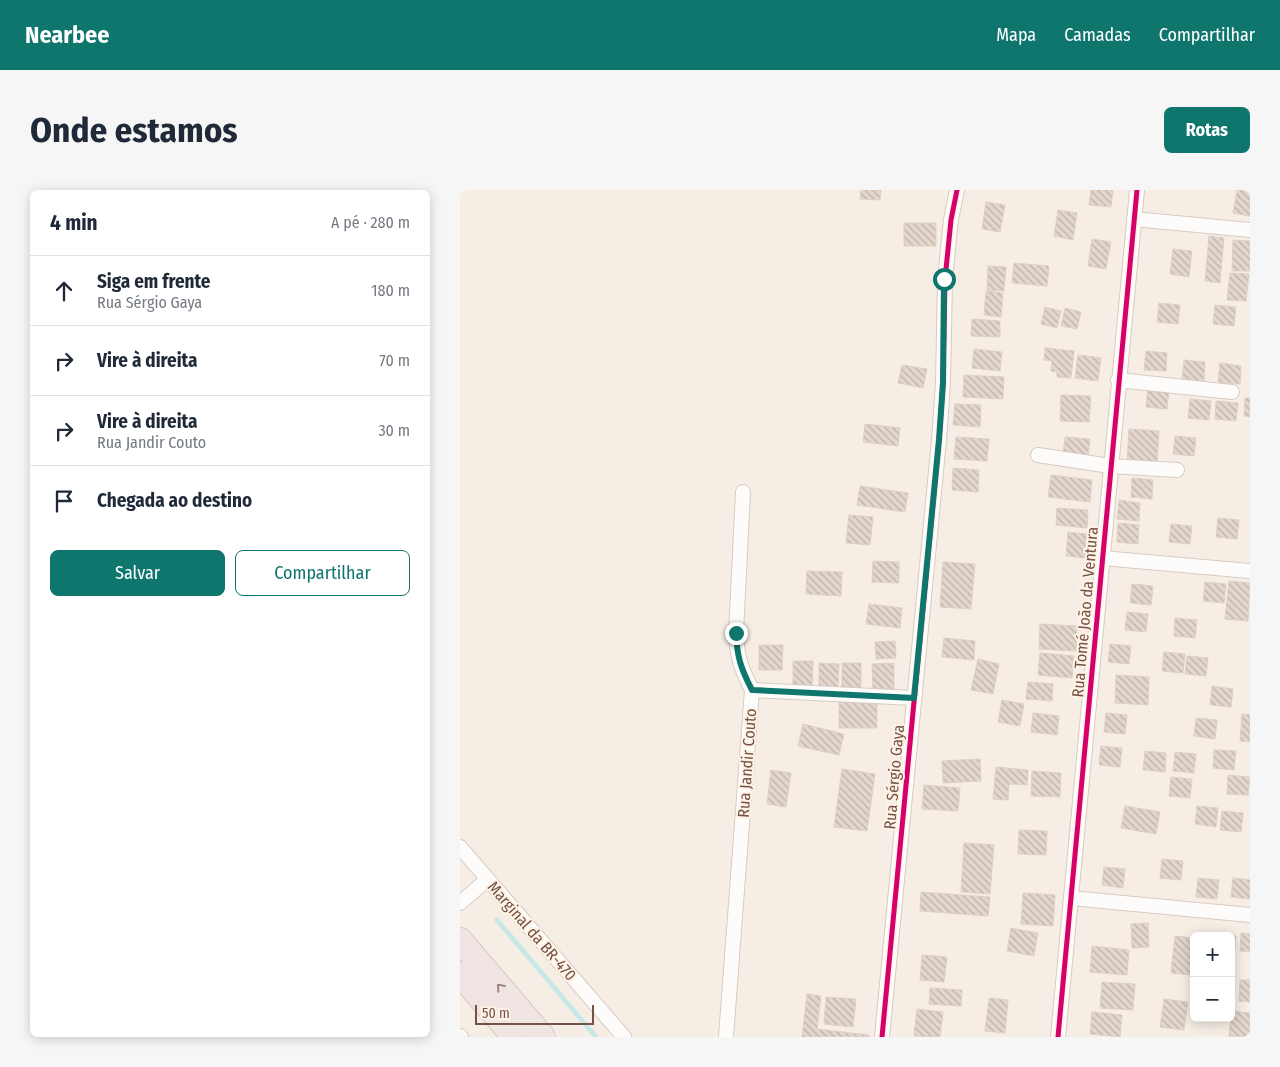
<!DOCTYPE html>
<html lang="pt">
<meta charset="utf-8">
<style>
:root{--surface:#fff;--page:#f6f6f7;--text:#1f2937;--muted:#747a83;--line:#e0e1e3;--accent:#0f766e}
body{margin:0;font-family:"Fira Sans Condensed",sans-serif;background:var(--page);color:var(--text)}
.controls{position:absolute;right:15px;bottom:15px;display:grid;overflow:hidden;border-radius:8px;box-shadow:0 2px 12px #0003}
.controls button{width:45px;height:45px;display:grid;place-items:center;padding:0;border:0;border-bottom:1px solid var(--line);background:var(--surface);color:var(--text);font:25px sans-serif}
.scale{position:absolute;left:15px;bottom:12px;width:119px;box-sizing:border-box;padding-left:5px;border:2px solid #745146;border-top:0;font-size:14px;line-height:18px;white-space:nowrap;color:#745146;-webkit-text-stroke:4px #fff2e6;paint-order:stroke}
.stop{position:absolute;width:15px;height:15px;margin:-11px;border:4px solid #0f766e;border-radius:50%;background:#fff}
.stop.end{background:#0f766e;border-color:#fff;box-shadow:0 1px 5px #0008}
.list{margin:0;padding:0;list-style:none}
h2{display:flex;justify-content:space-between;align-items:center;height:65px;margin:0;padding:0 20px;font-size:21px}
h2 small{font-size:16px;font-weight:400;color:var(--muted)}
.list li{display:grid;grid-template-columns:32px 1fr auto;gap:15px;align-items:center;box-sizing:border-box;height:70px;padding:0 20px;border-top:1px solid var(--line)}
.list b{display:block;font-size:19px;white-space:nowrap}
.list p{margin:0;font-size:16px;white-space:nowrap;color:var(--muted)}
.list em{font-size:16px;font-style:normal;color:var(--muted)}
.actions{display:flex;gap:10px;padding:15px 20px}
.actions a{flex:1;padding:11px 0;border:1px solid var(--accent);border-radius:8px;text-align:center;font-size:18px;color:var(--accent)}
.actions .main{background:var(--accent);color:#fff}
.icon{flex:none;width:28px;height:28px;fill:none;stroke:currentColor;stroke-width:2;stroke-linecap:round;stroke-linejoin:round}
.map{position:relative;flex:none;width:790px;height:847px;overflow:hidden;border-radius:8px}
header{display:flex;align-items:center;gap:30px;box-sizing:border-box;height:70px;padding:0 25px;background:var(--accent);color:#fff}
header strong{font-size:24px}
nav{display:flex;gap:28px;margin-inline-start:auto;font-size:18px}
.intro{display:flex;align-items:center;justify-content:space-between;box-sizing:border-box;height:120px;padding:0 30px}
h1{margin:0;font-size:35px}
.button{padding:12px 22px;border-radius:8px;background:var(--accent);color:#fff;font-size:18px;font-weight:700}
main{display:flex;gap:30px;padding:0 30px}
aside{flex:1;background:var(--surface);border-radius:8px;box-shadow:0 2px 12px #0003}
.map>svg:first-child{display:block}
</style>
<header>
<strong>Nearbee</strong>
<nav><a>Mapa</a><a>Camadas</a><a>Compartilhar</a></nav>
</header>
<div class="intro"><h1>Onde estamos</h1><a class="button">Rotas</a></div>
<main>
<aside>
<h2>4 min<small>A pé · 280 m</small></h2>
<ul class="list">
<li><svg class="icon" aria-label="ahead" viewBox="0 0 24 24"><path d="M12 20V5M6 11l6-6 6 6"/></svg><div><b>Siga em frente</b><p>Rua Sérgio Gaya</p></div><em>180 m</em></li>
<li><svg class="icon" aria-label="right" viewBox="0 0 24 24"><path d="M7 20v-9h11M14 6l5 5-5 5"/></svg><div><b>Vire à direita</b></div><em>70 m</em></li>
<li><svg class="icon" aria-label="right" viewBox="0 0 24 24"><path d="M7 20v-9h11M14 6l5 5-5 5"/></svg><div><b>Vire à direita</b><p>Rua Jandir Couto</p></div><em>30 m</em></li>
<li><svg class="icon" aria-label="arrive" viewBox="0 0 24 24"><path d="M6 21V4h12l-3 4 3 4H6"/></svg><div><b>Chegada ao destino</b></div></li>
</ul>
<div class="actions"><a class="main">Salvar</a><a>Compartilhar</a></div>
</aside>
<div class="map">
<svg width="790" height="847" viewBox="0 0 790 847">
<defs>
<pattern id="building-back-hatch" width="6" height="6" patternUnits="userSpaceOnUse" patternTransform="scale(1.25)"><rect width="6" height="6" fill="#e3d6cd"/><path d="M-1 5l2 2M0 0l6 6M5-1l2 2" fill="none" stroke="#bdb0a8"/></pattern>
</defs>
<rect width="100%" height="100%" fill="#f6eee5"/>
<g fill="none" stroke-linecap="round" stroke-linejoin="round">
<path stroke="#c7e8e6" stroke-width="5" d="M37,730L136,847"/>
</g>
<path fill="url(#building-back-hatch)" stroke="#dfd0c7" d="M401,0H421L420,10L400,9Z
M631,0H653L651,17L629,15Z
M777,0H790V26L773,23Z
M526,12L545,15L540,42L522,39Z
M598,20L617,23L613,50L594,46Z
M444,33H476V56H444Z
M749,46L764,48L760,93L745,91Z
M632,49L651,52L646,79L628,76Z
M773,50L790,51V81H772Z
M713,59L732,61L729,87L710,84Z
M554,73L589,76L587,96L552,93Z
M528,76L546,77L544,101L527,100Z
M770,83L789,84L786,111L767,110Z
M526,101L543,103L541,127L524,125Z
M699,113L720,115L718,134L697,132Z
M755,115L776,117L774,136L753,134Z
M585,117L601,121L597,138L581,134Z
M605,118L621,122L617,139L601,136Z
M512,129L540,131V147L511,146Z
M585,158L614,161L611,188L597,187V182L591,181L592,171L584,170Z
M514,159L542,162L540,181L512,178Z
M686,161L707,163L706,181L684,180Z
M618,165L641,168L638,191L615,188Z
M724,170L745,172L744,191L722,189Z
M760,173L781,176L780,194L758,192Z
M442,175L467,179L463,198L438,193Z
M504,185L544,187L543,209L503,207Z
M688,198L709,200L707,219L686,217Z
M601,205L631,206L629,232L600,231Z
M785,208H790V227L784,226Z
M730,209L751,211L749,230L728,228Z
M756,211L778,213L776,231L755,229Z
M495,214L521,215L520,237L493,235Z
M405,234L440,238L438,256L403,252Z
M669,239L699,241L697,275L667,273Z
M715,246L736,248L734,266L713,264Z
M496,247L529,249L527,271L494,269Z
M605,247L630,249L628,267L603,264Z
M493,278L519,280L518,302L492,300Z
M591,285L632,290L630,312L588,307Z
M672,288L693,290L692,309L671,307Z
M400,296L448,303L445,322L397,315Z
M659,310L680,313L679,331L657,329Z
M597,318L628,320L627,338L596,335Z
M389,325L413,327L410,355L386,353Z
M758,328L779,330L777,349L756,347Z
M658,333L679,335L678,354L657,352Z
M711,334L732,336L730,354L709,352Z
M608,342L627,344L624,368L606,366Z
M413,371L439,372V393L412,392Z
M483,372L515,374L511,419L480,417Z
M347,381L382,382L381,406L346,404Z
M769,391L790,393L788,431L765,429Z
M745,392L766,394L764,413L743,411Z
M672,394L693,396L691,415L670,413Z
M409,414L442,418L440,438L406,434Z
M667,422L688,424L686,442L665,440Z
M715,428L737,430L735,448L714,446Z
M580,434L617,436L616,461L579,459Z
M484,448L515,451L514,470L482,467Z
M435,451L436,468L416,469L415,452Z
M650,454L671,456L669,474L648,472Z
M299,455H323L322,480H299Z
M704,462L725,464L723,483L702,481Z
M580,463L614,466L612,488L578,485Z
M727,466L748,468L746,486L725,484Z
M518,469L539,474L533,504L511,500Z
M333,471H353L352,499L333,498Z
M359,473L379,474L378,501L359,500Z
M382,473H401V501L382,500Z
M434,473V501H413L412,474Z
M656,485L689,487L688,515L655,513Z
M568,492L593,494L592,511L566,509Z
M752,496L773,499L771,517L750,515Z
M542,510L564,514L560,536L538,532Z
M379,512H417V538H379Z
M573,523L599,526L597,545L571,542Z
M646,523L667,525L665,544L644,542Z
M782,524L790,525V552L780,551Z
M736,528L757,530L755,549L734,546Z
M343,534L384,544L379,565L338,556Z
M641,556L662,558L660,577L639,575Z
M754,560L776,561L774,580L753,578Z
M685,561L706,563L705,582L683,580Z
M715,562L736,564L734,583L713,581Z
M520,569L521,591L483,593L482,571Z
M536,577L568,580L567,595L549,594L548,610L533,609Z
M382,579L415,584L407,641L374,637Z
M311,580L331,583L326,617L307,614Z
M572,581L601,583L600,607L571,606Z
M768,585L790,587L788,605L767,604Z
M711,587L732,589L730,608L709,606Z
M464,595L500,598L498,621L462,619Z
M665,616L700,622L696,644L661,638Z
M737,616L758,618L756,637L735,634Z
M762,621L783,623L781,642L760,640Z
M559,640L587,641L586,665L558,664Z
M504,653L534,655L530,704L501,702Z
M702,669L723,671L721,690L700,688Z
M644,677L665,679L663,698L642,695Z
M738,688L759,690L757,709L736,707Z
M773,688L790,690V709L771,707Z
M461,702L530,707L528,726L460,721Z
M563,703L595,705L593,736L561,734Z
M688,733L689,757L672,758L671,734Z
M551,738L578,743L574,766L547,761Z
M743,743L776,746L773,778H771V746H742Z
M781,743L790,744V762L780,761Z
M715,746L734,748L732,785L711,783Z
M632,756L669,760L667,785L630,782Z
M462,765L487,767L484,792L460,790Z
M780,790H790V812L779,811Z
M642,792L675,794L673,820L640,818Z
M470,798L502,800L501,816L469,814Z
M347,804L361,806L357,839L409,845V847H342Z
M366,807L396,809L393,837L364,834Z
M529,808L548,810L545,843L525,841Z
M704,809L728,812L724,840L700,837Z
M457,819L483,822L480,847L454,846Z
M771,821L790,823V847L769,846Z
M632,822L662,825L660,847L630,844Z"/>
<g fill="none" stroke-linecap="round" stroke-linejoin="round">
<g stroke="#d7cbc3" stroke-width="16">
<path id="minor" d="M674,29L790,40
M658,190L772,202
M578,265L650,276L717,280
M642,368L790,381
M292,500L454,508
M0,657L164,847
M611,708L790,725
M0,713L28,689
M0,846L1,847
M266,847L292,500C281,479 277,466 276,443L283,302
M422,847L479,250L483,193L485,89L491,30L497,0
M598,847L677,0"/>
</g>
<g stroke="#d5c9c3" stroke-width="26">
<path id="motorway" d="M0,750L83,847
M0,784L54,847"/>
</g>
<use href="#minor" stroke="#fefcfb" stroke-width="14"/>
<use href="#motorway" stroke="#f0e5e2" stroke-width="24"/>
<g stroke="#fff2e6" stroke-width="8">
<path id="cycleway" d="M422,847L479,250L483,193L485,89L491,30L497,0
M598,847L677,0"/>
</g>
<use href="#cycleway" stroke="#d6006c" stroke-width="5"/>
</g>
<defs><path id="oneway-chevron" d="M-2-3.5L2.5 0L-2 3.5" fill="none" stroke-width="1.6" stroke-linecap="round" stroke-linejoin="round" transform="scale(1.25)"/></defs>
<use stroke="#9f857d" href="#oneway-chevron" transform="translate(40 797) rotate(-131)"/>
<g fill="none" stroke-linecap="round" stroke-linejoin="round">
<path stroke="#0f766e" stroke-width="6" d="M276,443C277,467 281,479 292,500L454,508L479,250L483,193L484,89"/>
</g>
<g text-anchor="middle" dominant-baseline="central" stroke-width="4" stroke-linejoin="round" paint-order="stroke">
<g font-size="16" fill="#745146" stroke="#fff2e6">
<text transform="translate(625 422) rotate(-85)">Rua Tomé João da Ventura</text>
<text transform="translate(287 573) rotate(-86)">Rua Jandir Couto</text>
<text transform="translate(434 587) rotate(-85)">Rua Sérgio Gaya</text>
<text transform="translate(72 741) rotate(49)">Marginal da BR-470</text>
</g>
</g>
</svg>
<div class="controls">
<button>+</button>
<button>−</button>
</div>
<div class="scale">50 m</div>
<div class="stop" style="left:484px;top:89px"></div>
<div class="stop end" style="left:276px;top:443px"></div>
</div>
</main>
